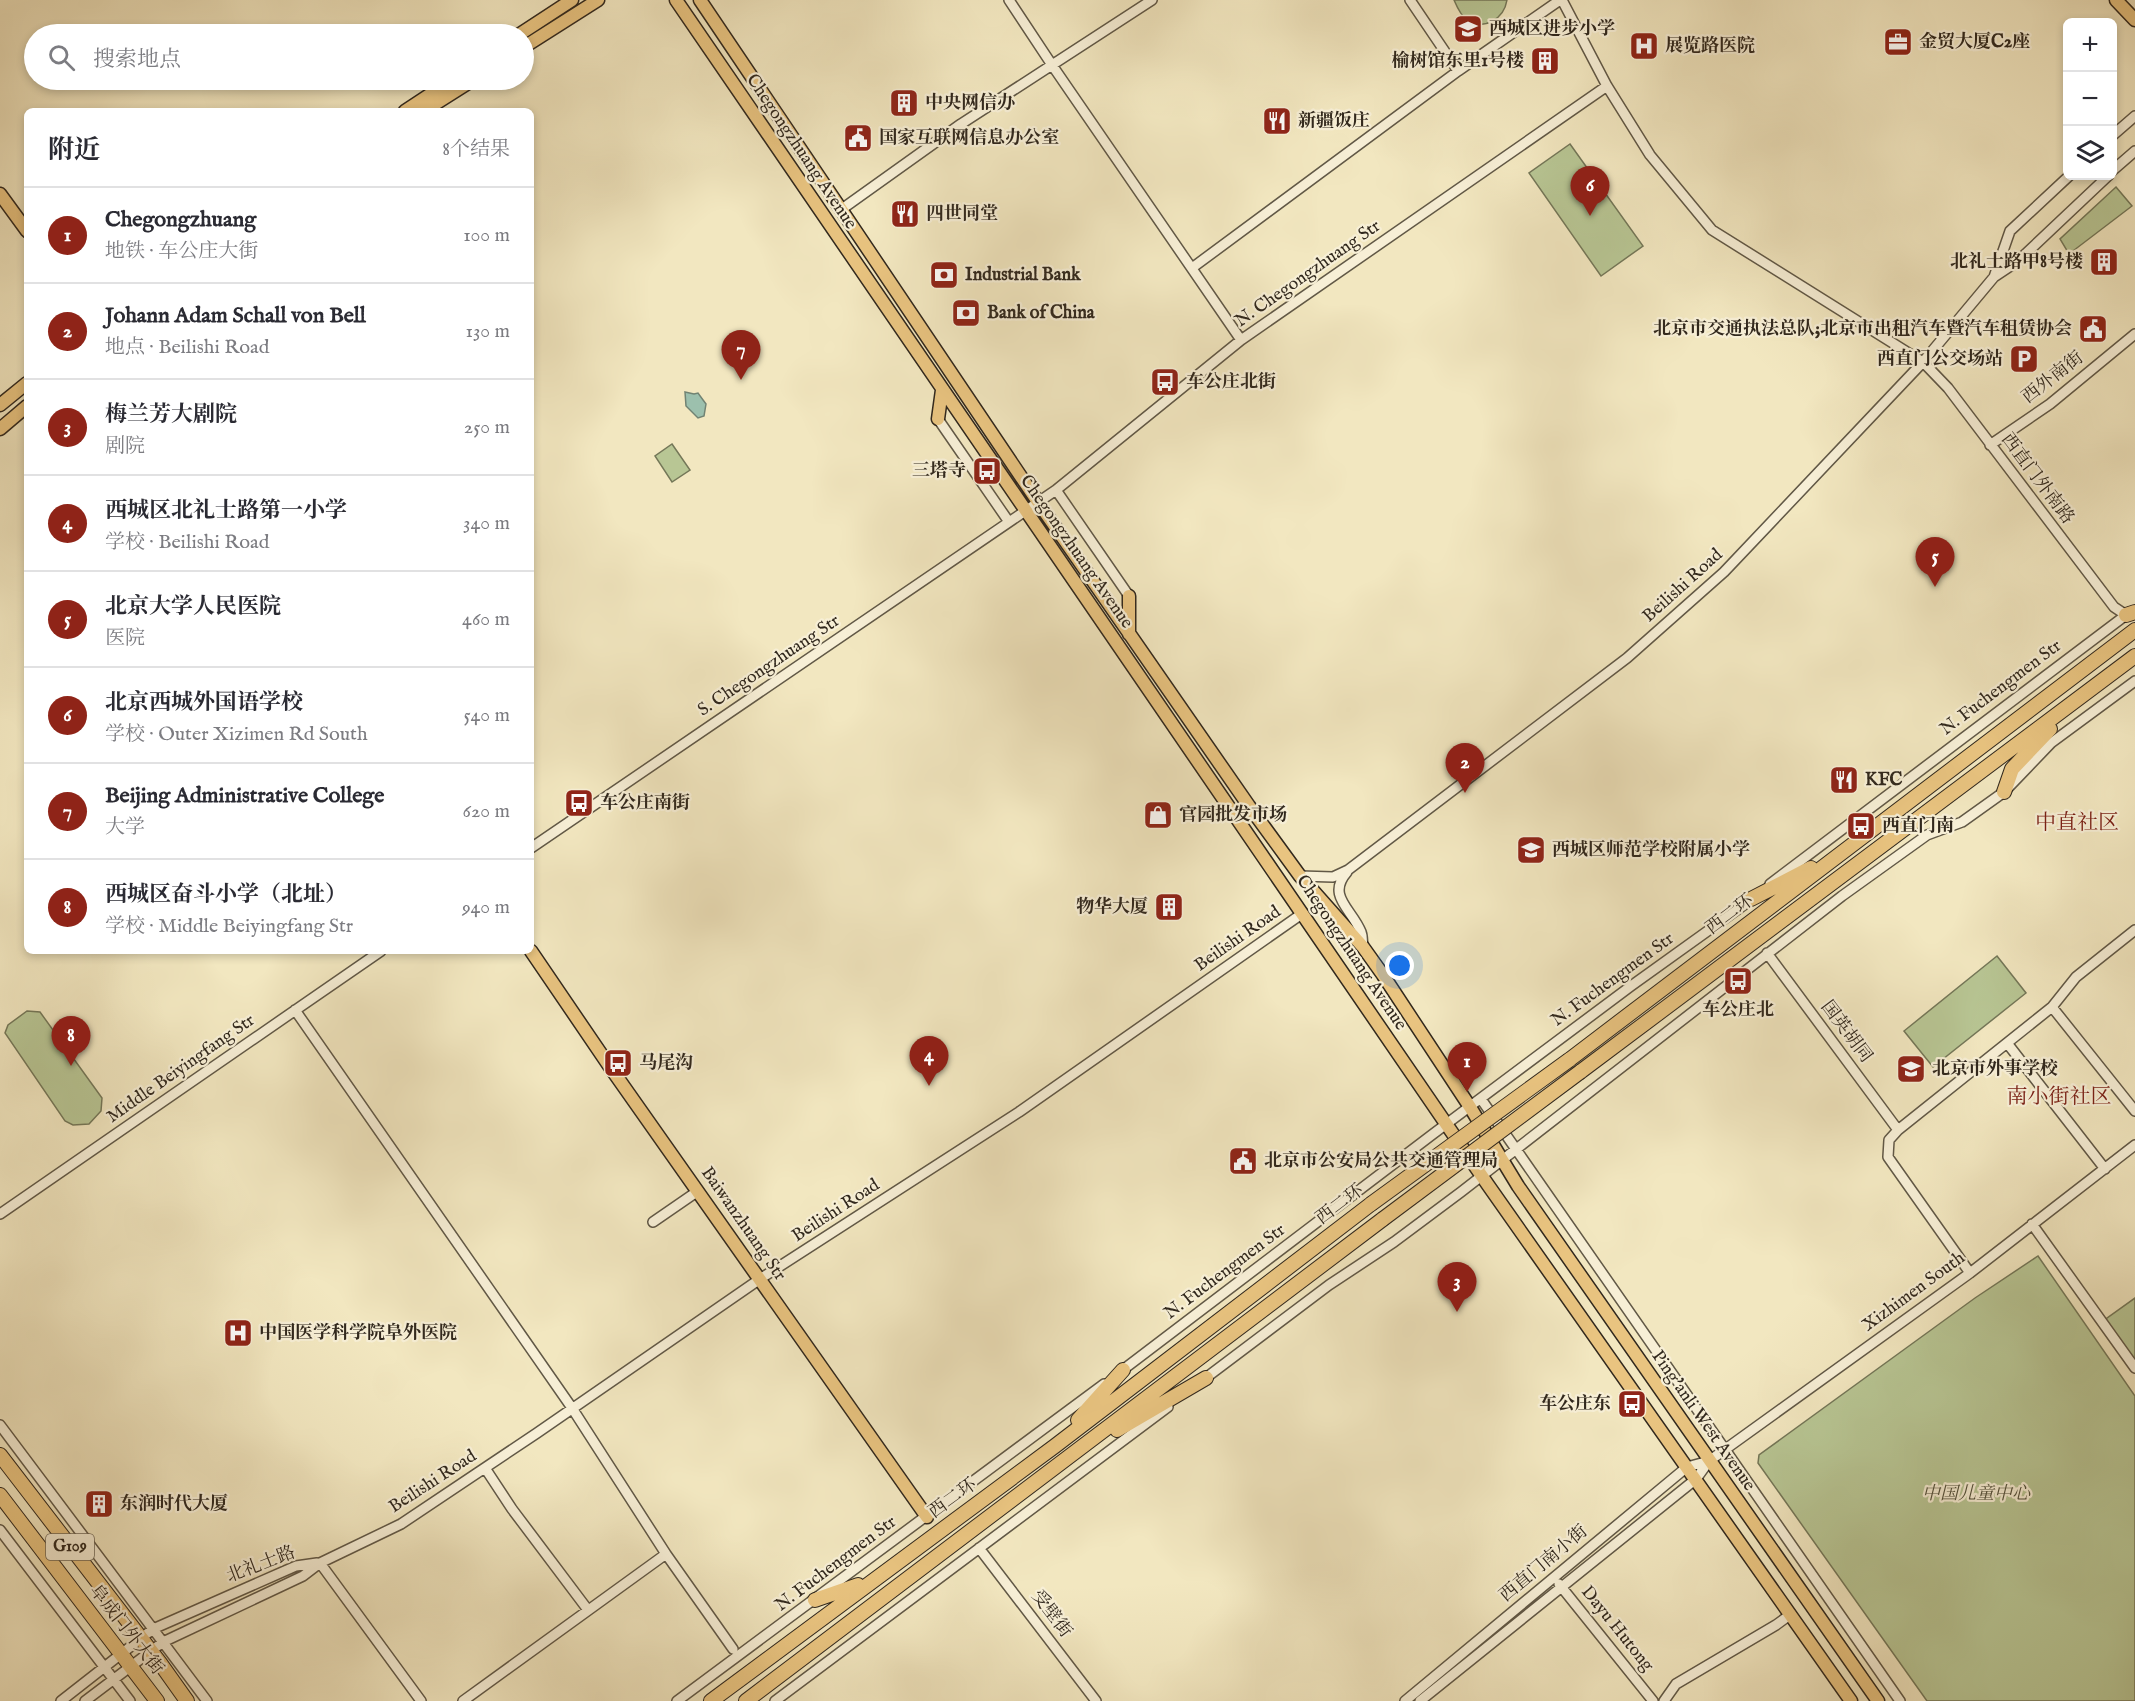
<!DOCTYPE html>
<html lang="zh">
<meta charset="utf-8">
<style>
:root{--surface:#fff;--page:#f2f2f3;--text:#2b2b33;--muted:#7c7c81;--line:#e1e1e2;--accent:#8f2418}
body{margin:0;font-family:"IM FELL English","Noto Serif SC",serif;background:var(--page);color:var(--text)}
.controls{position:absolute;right:18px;top:18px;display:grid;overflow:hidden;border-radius:9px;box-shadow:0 3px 9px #0003}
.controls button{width:54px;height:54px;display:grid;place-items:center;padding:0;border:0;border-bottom:2px solid var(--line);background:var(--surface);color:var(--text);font:30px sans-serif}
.you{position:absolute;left:1400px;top:966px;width:21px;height:21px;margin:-15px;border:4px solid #fff;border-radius:50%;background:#1a73e8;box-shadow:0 0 0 9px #1a73e833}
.badge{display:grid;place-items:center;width:39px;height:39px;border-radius:50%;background:var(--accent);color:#fff;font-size:20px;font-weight:700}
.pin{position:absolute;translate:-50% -50px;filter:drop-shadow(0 2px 3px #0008)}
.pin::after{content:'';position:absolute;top:32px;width:21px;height:18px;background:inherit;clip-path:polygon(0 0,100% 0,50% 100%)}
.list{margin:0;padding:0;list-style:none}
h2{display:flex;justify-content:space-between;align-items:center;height:78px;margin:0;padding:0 24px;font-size:26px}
h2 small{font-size:20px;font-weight:400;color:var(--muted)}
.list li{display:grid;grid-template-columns:39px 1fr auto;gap:18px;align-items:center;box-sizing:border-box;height:96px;padding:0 24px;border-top:2px solid var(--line)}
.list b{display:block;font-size:22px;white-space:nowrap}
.list p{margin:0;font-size:20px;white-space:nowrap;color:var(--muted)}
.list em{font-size:20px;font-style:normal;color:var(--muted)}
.icon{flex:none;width:33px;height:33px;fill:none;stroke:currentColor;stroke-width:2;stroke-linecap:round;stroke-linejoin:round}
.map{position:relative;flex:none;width:2135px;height:1701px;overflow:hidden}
.search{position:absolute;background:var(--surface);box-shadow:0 3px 9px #0003;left:24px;top:24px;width:510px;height:66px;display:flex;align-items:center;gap:15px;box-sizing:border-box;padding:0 21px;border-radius:33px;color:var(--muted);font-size:22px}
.panel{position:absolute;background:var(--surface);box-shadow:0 3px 9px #0003;left:24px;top:108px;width:510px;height:846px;border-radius:9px}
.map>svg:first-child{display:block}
</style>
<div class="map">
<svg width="2135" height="1701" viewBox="0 0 2135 1701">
<rect width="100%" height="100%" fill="#f2e7c0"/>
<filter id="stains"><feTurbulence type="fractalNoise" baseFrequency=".00333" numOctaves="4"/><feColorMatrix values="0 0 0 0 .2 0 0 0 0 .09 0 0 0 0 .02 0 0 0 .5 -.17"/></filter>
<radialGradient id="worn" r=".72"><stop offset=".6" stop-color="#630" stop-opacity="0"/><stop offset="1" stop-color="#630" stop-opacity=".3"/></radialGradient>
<path fill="#b8c694" stroke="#747758" stroke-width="1.5" d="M1454,0H1507C1504,19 1484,31 1467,20C1461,16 1457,7 1454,0Z
M1570,144L1643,246L1601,276L1529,173Z
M2116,187L2132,206L2069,254L2060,239Z
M672,444L690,470L672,482L655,456Z
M1997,956L2026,993L1933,1067L1904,1031Z
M27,1011L40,1012L102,1098L101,1111L89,1124L73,1125L65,1121L5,1033L8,1025Z
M2038,1256L2135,1396V1701H1927L1758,1463L1759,1455L1975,1298Z
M2135,1298V1366L2103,1321Z"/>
<path fill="#9cc0ad" stroke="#718373" stroke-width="1.5" d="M685,392L694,394L698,393L706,404L704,416L698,418L686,406Z"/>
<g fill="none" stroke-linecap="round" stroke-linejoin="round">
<g stroke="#615846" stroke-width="12">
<path id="minor" d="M1009,0L1052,65L1241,340
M1410,0L1458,71
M1562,0L1607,86L1650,155L1712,230L1923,362L1948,388L2114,607L2126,615
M2112,136L2135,116
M2112,171L2135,151
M842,209L961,124L1152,0
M1192,268L1458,71L1560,0
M1994,277L2010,231L2069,176
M938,419L1009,522
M1990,445L2050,404L2135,334
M1056,490L1129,596
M531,848L1056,490L1241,340L1607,86
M1347,872C1326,896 1352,909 1361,932C1363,937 1362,942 1363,947
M1300,876L1333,877L1348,870L1627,658L1724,572L1923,362L1994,277L2018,261L2108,176
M1770,884L2130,612
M1767,953L1898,1130
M2052,1007L2135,1111
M295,1010L572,1408L666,1554
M2007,1043L2105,1169
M1481,1099L1900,1701
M0,1214L381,951
M653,1222L698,1191
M2032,1224L2135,1368
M1970,1273L1888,1157L1889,1140L1898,1130L2052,1007L2076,977L2135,930
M1120,1372L1433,1134L1631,986L1755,897
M1203,1380L1329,1285L1394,1242L1461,1192L1842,896L1927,835L1962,822L2004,792L2051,743L2135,681
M0,1425L207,1701
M485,1468L512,1509L588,1610
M0,1530L130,1701
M979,1548L1096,1701
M320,1563L421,1701
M1559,1584L1653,1701
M61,1701L153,1629L296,1566L317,1563
M85,1701L163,1642L303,1576L320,1563L401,1524L537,1433L760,1279L1019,1112L1303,913
M463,1701L666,1554L733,1649
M677,1701L1104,1384
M775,1701L1168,1407
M1405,1701L1687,1467L1709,1461
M1420,1701L1696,1479L1709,1461L1970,1273L2135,1145
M1664,1701L1676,1684L1776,1625L1791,1614"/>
</g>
<g stroke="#31281d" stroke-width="15">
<path id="major" d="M676,0L1488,1185L1851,1701
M700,0L1038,502L1249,806L1300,876L1363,947L1383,975L1470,1107L1518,1186L1878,1701
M2116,0L2135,20
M520,34L572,0
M524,47L598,0
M405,111L452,80
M424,111L473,80
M0,194L27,231
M0,405L27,383
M938,419L942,390
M0,429L27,406
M1129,634V596
M531,951L610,1067L927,1517"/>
</g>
<g stroke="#31281d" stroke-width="16">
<path id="highway" d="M2126,615L2135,612
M2004,792L2012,769L2050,729
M1751,899L1811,868
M1569,1060L2135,630
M1580,1072L2135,656
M1078,1420L1123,1370
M1117,1430L1206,1378
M0,1455L160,1663L187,1701
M0,1495L157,1701
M815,1600L858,1585
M711,1701L1055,1446L1371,1204
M746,1701L1383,1219"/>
</g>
<use href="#minor" stroke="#f7efd6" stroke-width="9"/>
<use href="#major" stroke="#e9c480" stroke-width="12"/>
<use href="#highway" stroke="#e9c480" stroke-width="14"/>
<g stroke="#31281d" stroke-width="16" stroke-linecap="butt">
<path id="highway-bridge" d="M1371,1204L1569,1060
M1383,1219L1580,1072"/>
</g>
<use href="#highway-bridge" stroke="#e9c480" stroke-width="14"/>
</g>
<defs>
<g id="school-square" transform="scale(1.5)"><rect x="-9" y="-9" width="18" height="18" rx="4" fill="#8f2418" stroke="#f7efd6"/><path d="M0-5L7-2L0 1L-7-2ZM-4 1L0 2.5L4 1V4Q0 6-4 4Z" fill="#fff"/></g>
<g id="office-square" transform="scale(1.5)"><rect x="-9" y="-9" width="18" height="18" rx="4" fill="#8f2418" stroke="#f7efd6"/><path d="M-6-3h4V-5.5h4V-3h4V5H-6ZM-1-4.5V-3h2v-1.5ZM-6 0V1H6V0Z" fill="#fff"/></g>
<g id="hospital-square" transform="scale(1.5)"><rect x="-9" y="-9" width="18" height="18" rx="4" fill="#8f2418" stroke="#f7efd6"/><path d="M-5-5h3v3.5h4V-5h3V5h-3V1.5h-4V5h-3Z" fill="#fff"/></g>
<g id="building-square" transform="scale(1.5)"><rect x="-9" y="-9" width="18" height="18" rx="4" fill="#8f2418" stroke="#f7efd6"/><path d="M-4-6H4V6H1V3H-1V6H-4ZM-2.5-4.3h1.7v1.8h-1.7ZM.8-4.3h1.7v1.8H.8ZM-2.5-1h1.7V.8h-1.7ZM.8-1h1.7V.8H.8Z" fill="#fff"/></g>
<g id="restaurant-square" transform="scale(1.5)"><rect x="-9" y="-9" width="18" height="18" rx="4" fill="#8f2418" stroke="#f7efd6"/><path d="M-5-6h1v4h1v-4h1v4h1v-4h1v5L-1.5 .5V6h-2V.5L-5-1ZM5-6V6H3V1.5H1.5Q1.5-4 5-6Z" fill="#fff"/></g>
<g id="civic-square" transform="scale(1.5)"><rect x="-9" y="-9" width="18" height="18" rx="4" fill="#8f2418" stroke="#f7efd6"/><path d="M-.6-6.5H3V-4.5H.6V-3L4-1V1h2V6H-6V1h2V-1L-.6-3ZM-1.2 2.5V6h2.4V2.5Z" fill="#fff"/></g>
<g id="bank-square" transform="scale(1.5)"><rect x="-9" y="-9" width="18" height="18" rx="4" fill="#8f2418" stroke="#f7efd6"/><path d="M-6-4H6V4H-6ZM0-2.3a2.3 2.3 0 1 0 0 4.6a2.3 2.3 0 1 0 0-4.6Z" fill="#fff"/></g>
<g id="parking-square" transform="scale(1.5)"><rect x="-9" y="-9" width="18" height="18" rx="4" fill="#8f2418" stroke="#f7efd6"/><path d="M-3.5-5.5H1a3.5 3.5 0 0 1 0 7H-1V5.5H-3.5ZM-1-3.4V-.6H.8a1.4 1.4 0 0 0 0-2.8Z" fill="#fff"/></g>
<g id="bus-square" transform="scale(1.5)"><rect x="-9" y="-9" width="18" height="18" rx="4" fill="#8f2418" stroke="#f7efd6"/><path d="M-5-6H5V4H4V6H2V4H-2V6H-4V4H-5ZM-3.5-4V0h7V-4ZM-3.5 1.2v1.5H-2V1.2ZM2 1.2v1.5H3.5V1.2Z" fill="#fff"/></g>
<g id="shop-square" transform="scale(1.5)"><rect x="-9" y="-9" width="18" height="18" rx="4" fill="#8f2418" stroke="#f7efd6"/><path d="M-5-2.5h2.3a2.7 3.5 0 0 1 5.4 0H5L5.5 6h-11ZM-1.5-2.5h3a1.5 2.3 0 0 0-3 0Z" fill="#fff"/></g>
</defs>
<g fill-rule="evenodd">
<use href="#school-square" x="1468" y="29"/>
<use href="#office-square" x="1898" y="42"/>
<use href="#hospital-square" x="1644" y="46"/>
<use href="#building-square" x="1545" y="61"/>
<use href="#building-square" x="904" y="103"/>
<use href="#restaurant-square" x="1277" y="121"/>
<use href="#civic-square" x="858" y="138"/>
<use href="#restaurant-square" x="905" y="214"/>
<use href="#building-square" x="2104" y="262"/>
<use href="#bank-square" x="944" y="275"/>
<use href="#bank-square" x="966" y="313"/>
<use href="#civic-square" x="2093" y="329"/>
<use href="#parking-square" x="2024" y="359"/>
<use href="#bus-square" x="1165" y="382"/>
<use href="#bus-square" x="987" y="471"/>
<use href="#restaurant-square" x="1844" y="780"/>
<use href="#bus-square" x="579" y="803"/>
<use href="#shop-square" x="1158" y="815"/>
<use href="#bus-square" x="1861" y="826"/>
<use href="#school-square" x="1531" y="850"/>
<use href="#building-square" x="1169" y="907"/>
<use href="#bus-square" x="1738" y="981"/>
<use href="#bus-square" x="618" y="1063"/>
<use href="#school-square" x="1911" y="1069"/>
<use href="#civic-square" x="1243" y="1161"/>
<use href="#hospital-square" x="238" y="1333"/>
<use href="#bus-square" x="1632" y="1404"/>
<use href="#building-square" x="99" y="1504"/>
</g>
<g text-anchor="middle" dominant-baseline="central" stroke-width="4.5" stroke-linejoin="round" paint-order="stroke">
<rect fill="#f7efd6" stroke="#6c6454" stroke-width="1.5" x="46" y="1534" width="48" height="26" rx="4.5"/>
<g font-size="16" font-weight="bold" fill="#31281d">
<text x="70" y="1547">G109</text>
</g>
<g font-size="18" font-weight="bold" fill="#31281d" stroke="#f7efd6" text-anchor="start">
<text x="1489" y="29">西城区进步小学</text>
<text x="1919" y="42">金贸大厦C2座</text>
<text x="1665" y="46">展览路医院</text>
<text x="1524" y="61" text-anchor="end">榆树馆东里1号楼</text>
<text x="925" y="103">中央网信办</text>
<text x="1298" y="121">新疆饭庄</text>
<text x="879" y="138">国家互联网信息办公室</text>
<text x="926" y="214">四世同堂</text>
<text x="2083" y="262" text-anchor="end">北礼士路甲8号楼</text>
<text x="965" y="275">Industrial Bank</text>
<text x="987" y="313">Bank of China</text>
<text x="2072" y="329" text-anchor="end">北京市交通执法总队;北京市出租汽车暨汽车租赁协会</text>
<text x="2003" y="359" text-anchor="end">西直门公交场站</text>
<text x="1186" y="382">车公庄北街</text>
<text x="966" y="471" text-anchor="end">三塔寺</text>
<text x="1865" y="780">KFC</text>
<text x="600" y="803">车公庄南街</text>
<text x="1179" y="815">官园批发市场</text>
<text x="1882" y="826">西直门南</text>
<text x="1552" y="850">西城区师范学校附属小学</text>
<text x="1148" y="907" text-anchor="end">物华大厦</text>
<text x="1738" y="1010" text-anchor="middle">车公庄北</text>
<text x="639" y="1063">马尾沟</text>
<text x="1932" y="1069">北京市外事学校</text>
<text x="1264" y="1161">北京市公安局公共交通管理局</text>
<text x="259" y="1333">中国医学科学院阜外医院</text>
<text x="1611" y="1404" text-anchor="end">车公庄东</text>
<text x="120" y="1504">东润时代大厦</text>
</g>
<g font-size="18" fill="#31281d" stroke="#f7efd6">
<text transform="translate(801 152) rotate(56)">Chegongzhuang Avenue</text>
<text transform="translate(1308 274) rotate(-35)">N. Chegongzhuang Str</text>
<text transform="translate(2053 378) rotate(-38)">西外南街</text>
<text transform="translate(2037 479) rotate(53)">西直门外南路</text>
<text transform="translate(1076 552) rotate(55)">Chegongzhuang Avenue</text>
<text transform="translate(1683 586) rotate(-42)">Beilishi Road</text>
<text transform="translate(769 666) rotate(-34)">S. Chegongzhuang Str</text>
<text transform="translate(2001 688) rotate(-37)">N. Fuchengmen Str</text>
<text transform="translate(1730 915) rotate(-37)">西二环</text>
<text transform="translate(1238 939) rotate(-35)">Beilishi Road</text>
<text transform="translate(1351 953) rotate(56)">Chegongzhuang Avenue</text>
<text transform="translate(1613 980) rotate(-36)">N. Fuchengmen Str</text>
<text transform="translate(1846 1032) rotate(53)">国英胡同</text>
<text transform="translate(181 1069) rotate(-35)">Middle Beiyingfang Str</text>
<text transform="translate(1340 1205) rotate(-37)">西二环</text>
<text transform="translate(836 1211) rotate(-33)">Beilishi Road</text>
<text transform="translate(743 1224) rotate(55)">Baiwanzhuang Str</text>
<text transform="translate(1225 1272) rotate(-37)">N. Fuchengmen Str</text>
<text transform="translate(1914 1292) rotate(-36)">Xizhimen South</text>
<text transform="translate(1703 1421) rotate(55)">Ping'anli West Avenue</text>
<text transform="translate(433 1482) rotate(-33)">Beilishi Road</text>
<text transform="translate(953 1499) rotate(-36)">西二环</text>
<text transform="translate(836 1564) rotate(-37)">N. Fuchengmen Str</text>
<text transform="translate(1544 1564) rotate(-40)">西直门南小街</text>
<text transform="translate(261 1565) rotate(-21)">北礼士路</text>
<text transform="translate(1051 1614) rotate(53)">受壁街</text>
<text transform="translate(1617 1629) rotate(51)">Dayu Hutong</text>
<text transform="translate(126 1630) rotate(52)">阜成门外大街</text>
</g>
<g font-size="18" font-style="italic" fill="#53503b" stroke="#f7efd6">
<text x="1976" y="1494">中国儿童中心</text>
</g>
<g font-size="21" fill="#7a1f14" stroke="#f7efd6">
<text x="2077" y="823">中直社区</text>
<text x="2059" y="1097">南小街社区</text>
</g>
</g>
<rect width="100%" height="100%" filter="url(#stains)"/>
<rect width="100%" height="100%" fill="url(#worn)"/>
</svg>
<div class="controls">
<button>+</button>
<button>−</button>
<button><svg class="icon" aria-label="layers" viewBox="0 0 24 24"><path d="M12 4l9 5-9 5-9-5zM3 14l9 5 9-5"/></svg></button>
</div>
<div class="you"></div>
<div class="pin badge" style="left:1467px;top:1092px">1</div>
<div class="pin badge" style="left:1465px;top:793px">2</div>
<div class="pin badge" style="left:1457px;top:1312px">3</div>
<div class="pin badge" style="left:929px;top:1086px">4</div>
<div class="pin badge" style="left:1935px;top:587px">5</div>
<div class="pin badge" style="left:1590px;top:216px">6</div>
<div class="pin badge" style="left:741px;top:380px">7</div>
<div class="pin badge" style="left:71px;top:1066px">8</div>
<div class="search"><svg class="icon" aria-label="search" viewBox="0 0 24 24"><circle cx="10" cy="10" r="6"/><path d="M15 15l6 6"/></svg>搜索地点</div>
<section class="panel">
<h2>附近<small>8个结果</small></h2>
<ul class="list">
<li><span class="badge">1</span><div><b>Chegongzhuang</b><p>地铁 · 车公庄大街</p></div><em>100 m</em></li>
<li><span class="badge">2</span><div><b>Johann Adam Schall von Bell</b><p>地点 · Beilishi Road</p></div><em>130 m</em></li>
<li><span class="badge">3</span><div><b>梅兰芳大剧院</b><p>剧院</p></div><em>250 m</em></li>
<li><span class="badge">4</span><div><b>西城区北礼士路第一小学</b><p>学校 · Beilishi Road</p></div><em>340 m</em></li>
<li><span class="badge">5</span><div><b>北京大学人民医院</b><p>医院</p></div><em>460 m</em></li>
<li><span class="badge">6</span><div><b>北京西城外国语学校</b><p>学校 · Outer Xizimen Rd South</p></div><em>540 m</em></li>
<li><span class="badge">7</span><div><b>Beijing Administrative College</b><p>大学</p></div><em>620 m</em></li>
<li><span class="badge">8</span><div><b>西城区奋斗小学（北址）</b><p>学校 · Middle Beiyingfang Str</p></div><em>940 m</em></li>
</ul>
</section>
</div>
